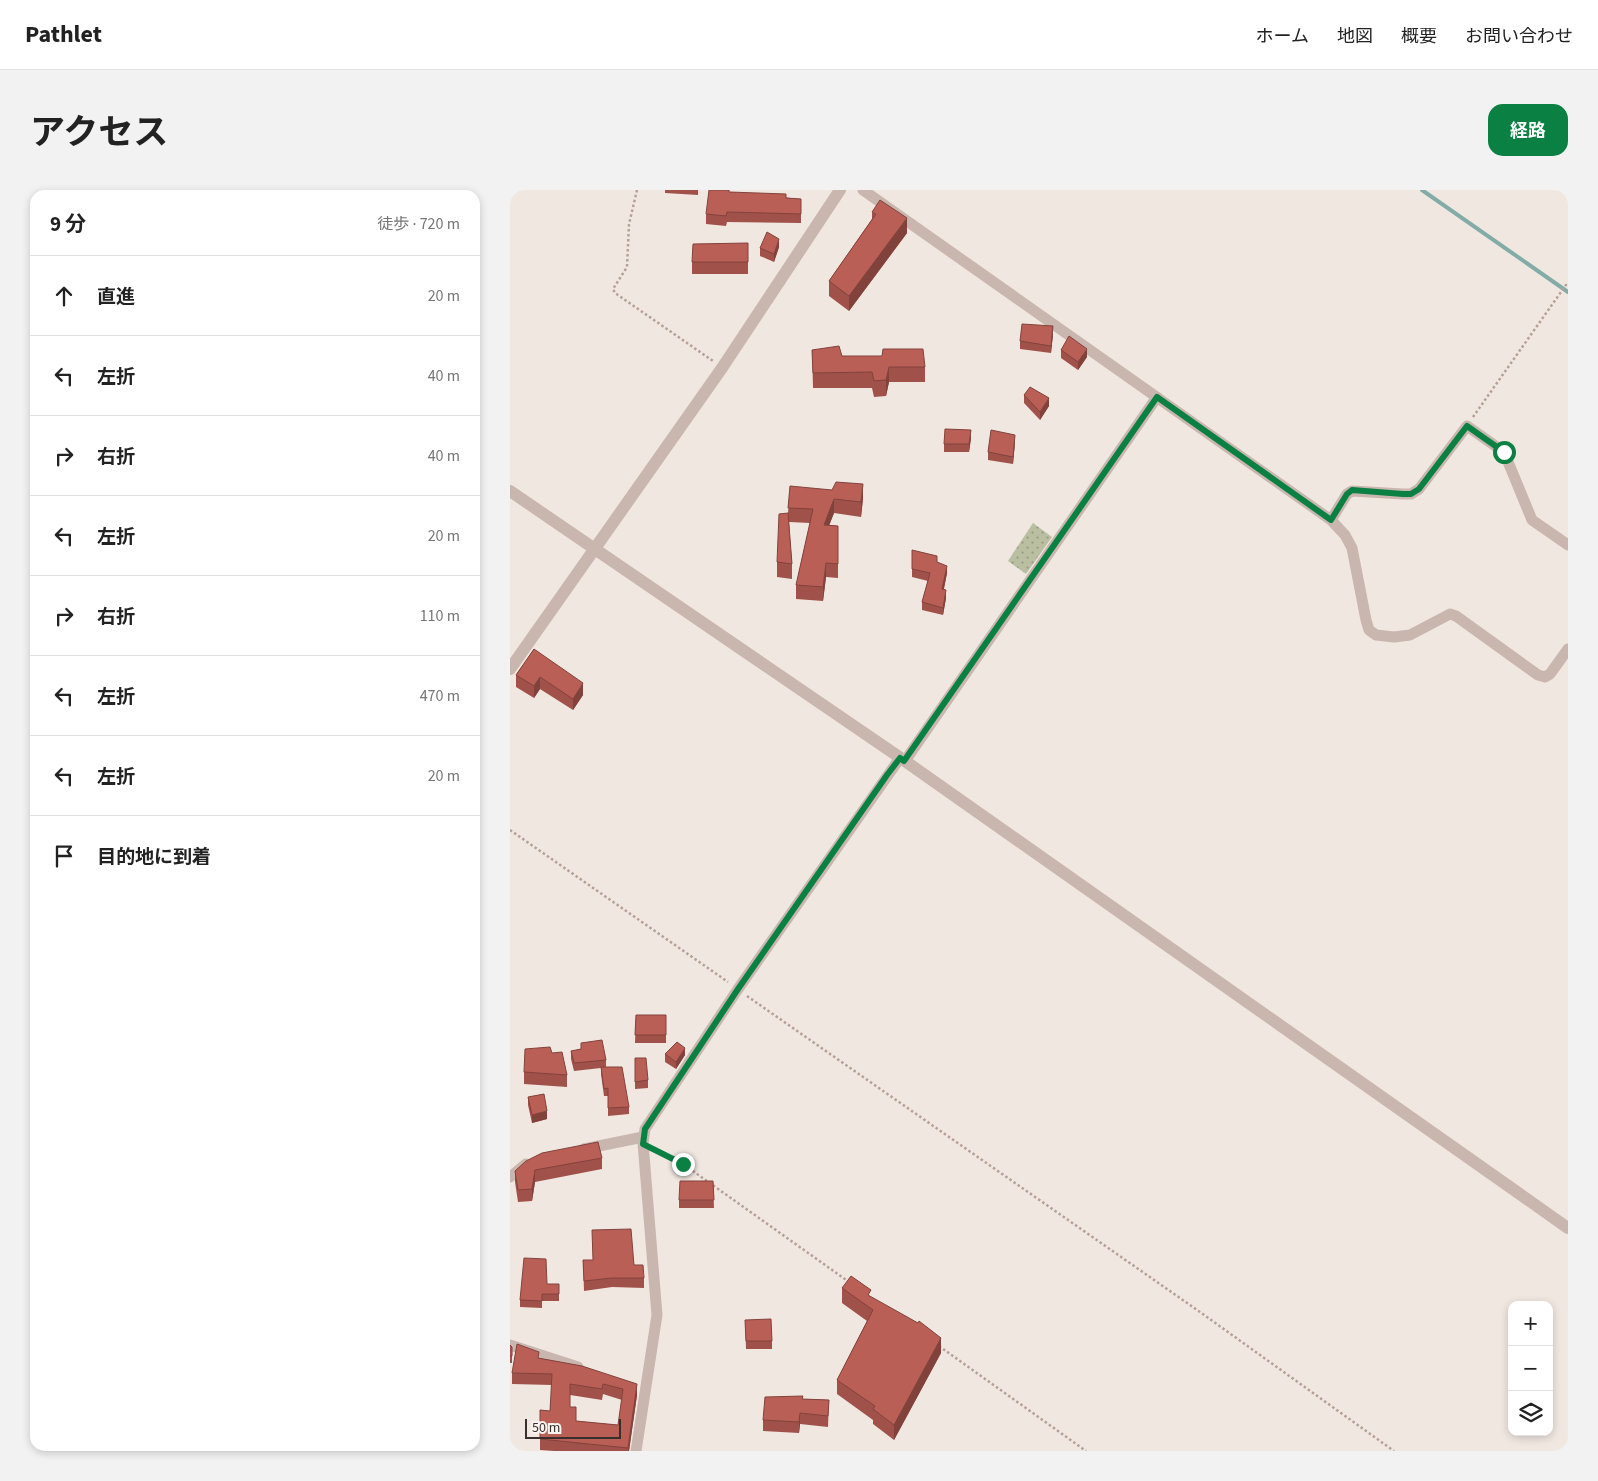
<!DOCTYPE html>
<html lang="ja">
<meta charset="utf-8">
<style>
:root{--surface:#fff;--page:#f2f2f2;--text:#222;--muted:#767676;--line:#e0e0e0;--accent:#0b8043}
body{margin:0;font-family:"Source Sans 3","Noto Sans JP",sans-serif;background:var(--page);color:var(--text)}
.controls{position:absolute;right:15px;bottom:15px;display:grid;overflow:hidden;border-radius:10px;box-shadow:0 2px 8px #0003}
.controls button{width:45px;height:45px;display:grid;place-items:center;padding:0;border:0;border-bottom:1px solid var(--line);background:var(--surface);color:var(--text);font:25px sans-serif}
.scale{position:absolute;left:15px;bottom:12px;width:96px;box-sizing:border-box;padding-left:5px;border:2px solid #382e2c;border-top:0;font-size:14px;line-height:18px;white-space:nowrap;color:#382e2c;-webkit-text-stroke:4px #f9f2ee;paint-order:stroke}
.stop{position:absolute;width:15px;height:15px;margin:-11px;border:4px solid #0b8043;border-radius:50%;background:#fff}
.stop.end{background:#0b8043;border-color:#fff;box-shadow:0 1px 5px #0008}
.list{margin:0;padding:0;list-style:none}
h2{display:flex;justify-content:space-between;align-items:center;height:65px;margin:0;padding:0 20px;font-size:21px}
h2 small{font-size:16px;font-weight:400;color:var(--muted)}
.list li{display:grid;grid-template-columns:32px 1fr auto;gap:15px;align-items:center;box-sizing:border-box;height:80px;padding:0 20px;border-top:1px solid var(--line)}
.list b{display:block;font-size:19px;white-space:nowrap}
.list em{font-size:16px;font-style:normal;color:var(--muted)}
.icon{flex:none;width:28px;height:28px;fill:none;stroke:currentColor;stroke-width:2;stroke-linecap:round;stroke-linejoin:round}
.map{position:relative;flex:none;width:1058px;height:1261px;overflow:hidden;border-radius:15px}
header{display:flex;align-items:center;gap:30px;box-sizing:border-box;height:70px;padding:0 25px;background:var(--surface);border-bottom:1px solid var(--line)}
header strong{font-size:24px}
nav{display:flex;gap:28px;margin-inline-start:auto;font-size:18px}
.intro{display:flex;align-items:center;justify-content:space-between;box-sizing:border-box;height:120px;padding:0 30px}
h1{margin:0;font-size:35px}
.button{padding:12px 22px;border-radius:15px;background:var(--accent);color:#fff;font-size:18px;font-weight:700}
main{display:flex;gap:30px;padding:0 30px}
aside{flex:1;background:var(--surface);border-radius:15px;box-shadow:0 2px 8px #0003}
.map>svg:first-child{display:block}
</style>
<header>
<strong>Pathlet</strong>
<nav><a>ホーム</a><a>地図</a><a>概要</a><a>お問い合わせ</a></nav>
</header>
<div class="intro"><h1>アクセス</h1><a class="button">経路</a></div>
<main>
<aside>
<h2>9 分<small>徒歩 · 720 m</small></h2>
<ul class="list">
<li><svg class="icon" aria-label="ahead" viewBox="0 0 24 24"><path d="M12 20V5M6 11l6-6 6 6"/></svg><div><b>直進</b></div><em>20 m</em></li>
<li><svg class="icon" aria-label="left" viewBox="0 0 24 24"><path d="M17 20v-9H6M10 6l-5 5 5 5"/></svg><div><b>左折</b></div><em>40 m</em></li>
<li><svg class="icon" aria-label="right" viewBox="0 0 24 24"><path d="M7 20v-9h11M14 6l5 5-5 5"/></svg><div><b>右折</b></div><em>40 m</em></li>
<li><svg class="icon" aria-label="left" viewBox="0 0 24 24"><path d="M17 20v-9H6M10 6l-5 5 5 5"/></svg><div><b>左折</b></div><em>20 m</em></li>
<li><svg class="icon" aria-label="right" viewBox="0 0 24 24"><path d="M7 20v-9h11M14 6l5 5-5 5"/></svg><div><b>右折</b></div><em>110 m</em></li>
<li><svg class="icon" aria-label="left" viewBox="0 0 24 24"><path d="M17 20v-9H6M10 6l-5 5 5 5"/></svg><div><b>左折</b></div><em>470 m</em></li>
<li><svg class="icon" aria-label="left" viewBox="0 0 24 24"><path d="M17 20v-9H6M10 6l-5 5 5 5"/></svg><div><b>左折</b></div><em>20 m</em></li>
<li><svg class="icon" aria-label="arrive" viewBox="0 0 24 24"><path d="M6 21V4h12l-3 4 3 4H6"/></svg><div><b>目的地に到着</b></div></li>
</ul>
</aside>
<div class="map">
<svg width="1058" height="1261" viewBox="0 0 1058 1261">
<defs>
<pattern id="grass-dots" width="8" height="8" patternUnits="userSpaceOnUse" patternTransform="scale(1.25)"><rect width="8" height="8" fill="#babfa2"/><path d="M2 2h.1M6 6h.1" fill="none" stroke="#989c84" stroke-width="1.8" stroke-linecap="round"/></pattern>
</defs>
<rect width="100%" height="100%" fill="#f1e7e1"/>
<path fill="url(#grass-dots)" d="M523,333L542,347L516,384L498,371Z"/>
<g fill="none" stroke-linecap="round" stroke-linejoin="round">
<path stroke="#83aca7" stroke-width="4" d="M912,0L1058,102"/>
<path stroke="#b4a098" stroke-width="2.5" stroke-dasharray="2.5 2.5" stroke-linecap="butt" d="M127,0L119,34L117,77L103,99L105,103L203,171
M963,227L1058,92
M0,640L218,792
M237,806L690,1122L884,1261
M144,958L173,974L339,1092
M429,1156L576,1261"/>
<path stroke="#c9b6ae" stroke-width="11" d="M353,0L821,330L835,345L842,358L856,430L859,440L866,445L884,447L900,445L940,424L946,426L1028,485L1035,487L1040,484L1058,459
M821,330L837,304L842,301L893,304H901L909,299L957,236L994,262L1022,330L1058,355
M395,571L647,207
M74,959L133,947
M0,987L16,974
M0,1155L68,1177
M126,1261L147,1125L133,953L135,939L228,799L390,568"/>
<path stroke="#c9b6ae" stroke-width="12" d="M0,301L395,571L1058,1038
M0,479L212,178L330,0"/>
</g>
<path fill="#a0524a" fill-rule="evenodd" d="M155,0H188V5L155,3Z
M219,2L291,9V33L217,32L216,36L196,34V24Z
M362,22L397,43L339,121L319,106V91L362,29Z
M238,53V84H182V72Z
M269,57L264,72L250,66V58Z
M543,144L541,163L510,159V151Z
M302,160L332,166L415,177V192H379L376,206L364,207L362,198H303Z
M551,160L577,167L568,180L551,168Z
M514,205L539,216L530,230L514,213Z
M461,248L459,262H434V254Z
M505,252L503,274L478,270V262Z
M280,296L353,308L351,327L324,323L319,335L328,336V388L316,387L313,411L286,409V395L300,333L279,332L282,374V389L267,387V372L278,323Z
M402,360L427,372L437,383L434,399L436,408L433,425L412,420V412L418,391L402,387Z
M24,459L73,505L63,520L30,499L24,508L6,497V485Z
M126,825H156V853H125Z
M71,859L96,870V877L119,917V924L98,926V906H94L91,884V878L64,881L61,869V861Z
M42,863L57,885V897L14,894V882Z
M155,864L175,865L166,879L155,872Z
M125,868L138,890V898L125,899Z
M18,907L37,929L22,933L18,915Z
M92,968V979L25,992L22,1011L8,1012L5,992V981Z
M203,991L204,1018H169V1010Z
M73,1070L124,1075L134,1088V1098L102,1097L74,1101Z
M37,1094H49V1111H32V1118L10,1117V1110Z
M332,1098L361,1107L431,1163L384,1250L363,1234V1230L327,1204V1190L357,1131L332,1113Z
M235,1130L262,1151V1159H236Z
M0,1155L2,1157V1173H0Z
M29,1168L72,1176L127,1205L119,1261H44L30,1260V1220L40,1221L42,1195L2,1194V1183ZM93,1204L112,1210L108,1235L66,1231L60,1217V1205L92,1210Z
M293,1209L319,1210L318,1237L290,1234L289,1243L253,1241V1230Z"/>
<path fill="#82423c" d="M397,28V43L339,121V106Z
M269,49V57L264,72V64Z
M543,136V144L541,163V156Z
M577,159V167L568,180V172Z
M379,177V192L376,206V190Z
M539,208V216L530,230V222Z
M461,240V248L459,262V254Z
M505,245V252L503,274V267Z
M353,294V308L351,327V312Z
M324,309V323L314,349V335Z
M316,373V387L313,411V397Z
M437,376V383L432,407V399Z
M436,400V408L433,425V418Z
M30,487V499L24,508V496Z
M73,493V505L63,520V509Z
M175,858V865L166,879V872Z
M37,921V929L22,933V925Z
M25,980V992L22,1011V999Z
M431,1148V1163L384,1250V1235Z
M127,1194V1205L119,1261H118Z
M290,1223V1234L289,1243V1232Z"/>
<path fill="#ba5f56" stroke="#82423c" fill-rule="evenodd" d="M199,0H219V2L276,4V8L291,9V24L217,22L216,26L196,24Z
M370,10L397,28L339,106L319,91L366,24L362,22Z
M257,42L269,49L264,64L250,58Z
M238,53V72H182L183,54Z
M512,134L543,136L541,156L510,151Z
M559,146L577,159L568,172L551,160Z
M329,156L332,166H372L373,159H413L415,177H379L376,190L364,191L362,182L303,183L302,160Z
M520,197L539,208L530,222L514,205Z
M435,239L461,240L459,254H434Z
M481,240L505,245L503,267L478,262Z
M326,292L353,294L351,312L324,309L314,335L328,336V374L316,373L313,397L286,395L303,319L278,318L280,296L322,300Z
M278,323L282,374L267,372L269,324Z
M402,360L427,366V372L437,376L432,399L436,400L433,418L412,412L420,383L402,379Z
M24,459L73,493L63,509L30,487L24,496L6,485Z
M126,825H156V845H125Z
M92,850L96,870L64,873L61,861L71,859V853Z
M167,852L175,858L166,872L155,864Z
M40,857L42,863L52,862L57,885L14,882L15,859Z
M125,868H136L138,890L125,892Z
M91,877H112L119,917L98,918V898L94,899Z
M34,904L37,921L22,925L18,907Z
M88,952L92,968L25,980L22,999L8,1000L5,981L16,971L32,963Z
M170,991H203L204,1010H169Z
M121,1039L124,1075H133L134,1088H102L74,1091L73,1070H83L82,1040Z
M14,1068L36,1069L37,1094H49V1104H32V1111L10,1110Z
M341,1086L361,1100L358,1105L408,1133L409,1131L431,1148L384,1235L363,1219L365,1216L327,1190L363,1120L332,1098Z
M261,1129L262,1151H236L235,1130Z
M7,1154L29,1162L28,1168L72,1176L127,1194L118,1258L30,1249V1220L40,1221L42,1184L2,1183ZM60,1194L92,1199L93,1194L113,1199L108,1235L66,1231V1217H60Z
M0,1155L2,1157V1166H0Z
M293,1206L292,1209L319,1210L318,1226L290,1223L289,1232L253,1230L255,1207Z"/>
<g fill="none" stroke-linecap="round" stroke-linejoin="round">
<path stroke="#0b8043" stroke-width="6" d="M173,974L133,954L135,939L228,799L377,585L390,568L394,571L647,207L821,330L837,304L842,300L893,304H901L909,299L957,236L994,262"/>
</g>
</svg>
<div class="controls">
<button>+</button>
<button>−</button>
<button><svg class="icon" aria-label="layers" viewBox="0 0 24 24"><path d="M12 4l9 5-9 5-9-5zM3 14l9 5 9-5"/></svg></button>
</div>
<div class="scale">50 m</div>
<div class="stop" style="left:994px;top:262px"></div>
<div class="stop end" style="left:173px;top:974px"></div>
</div>
</main>
